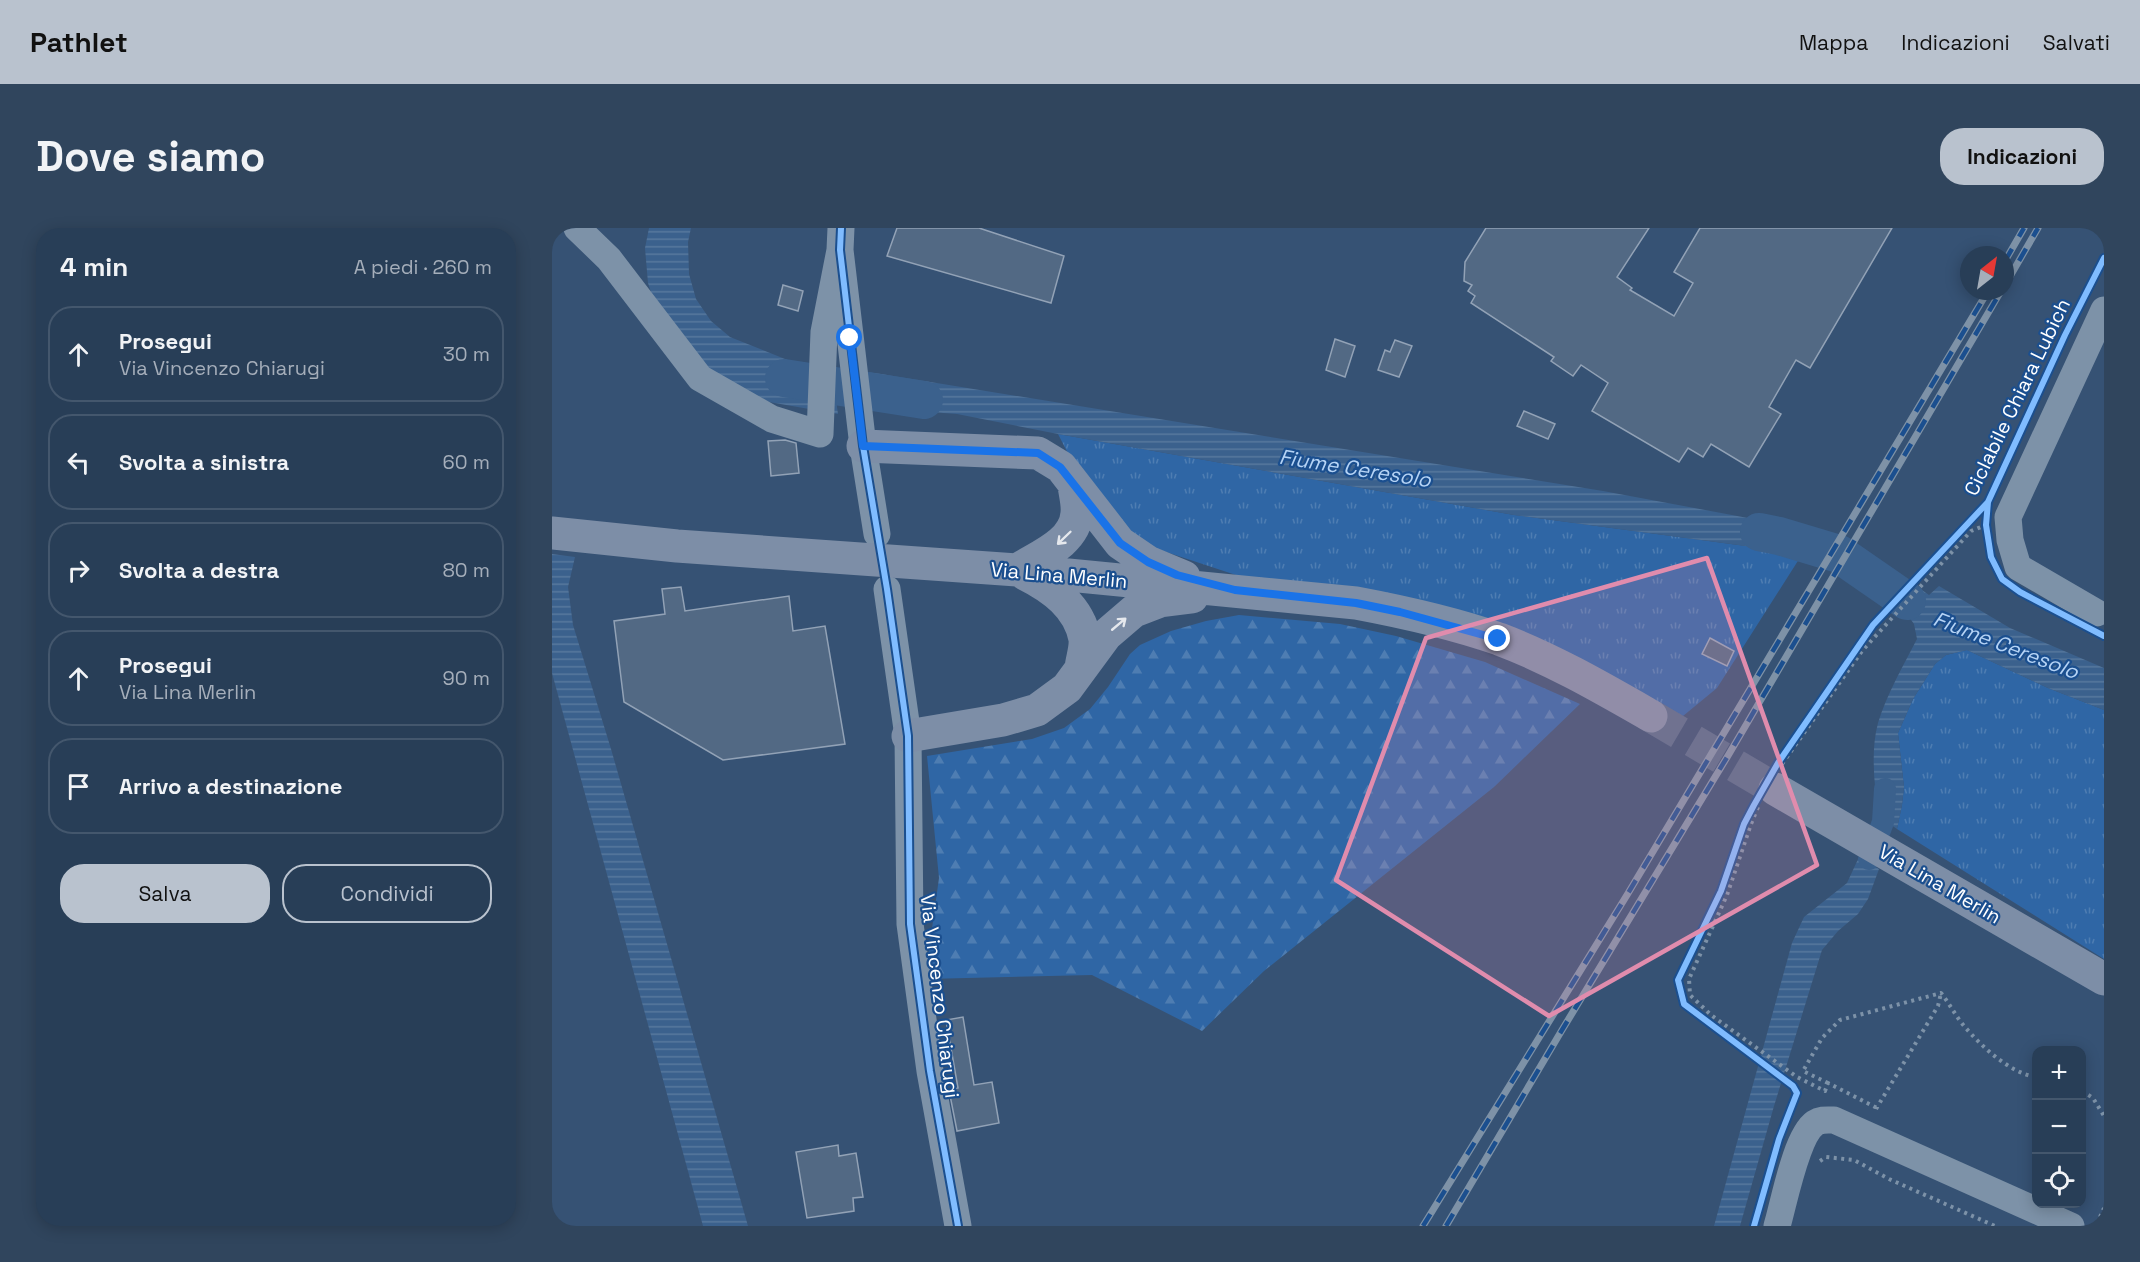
<!DOCTYPE html>
<html lang="it">
<meta charset="utf-8">
<style>
:root{--surface:#283e57;--page:#30455d;--text:#f1f3f6;--muted:#a5aeba;--line:#44576d;--accent:#b9c2ce}
body{margin:0;font-family:"Space Grotesk",sans-serif;background:var(--page);color:var(--text)}
.controls{position:absolute;right:18px;bottom:18px;display:grid;overflow:hidden;border-radius:12px;box-shadow:0 3px 15px #0003}
.controls button{width:54px;height:54px;display:grid;place-items:center;padding:0;border:0;border-bottom:2px solid var(--line);background:var(--surface);color:var(--text);font:30px sans-serif}
.compass{position:absolute;left:1408px;top:18px;width:54px;height:54px;border-radius:50%;background:var(--surface);box-shadow:0 3px 15px #0003;rotate:31deg}
.stop{position:absolute;width:18px;height:18px;margin:-14px;border:4px solid #1a73e8;border-radius:50%;background:#fff}
.stop.end{background:#1a73e8;border-color:#fff;box-shadow:0 2px 6px #0008}
.list{margin:0;padding:0;list-style:none}
h2{display:flex;justify-content:space-between;align-items:center;height:78px;margin:0;padding:0 24px;font-size:26px}
h2 small{font-size:20px;font-weight:400;color:var(--muted)}
.list li{display:grid;grid-template-columns:39px 1fr auto;gap:18px;align-items:center;box-sizing:border-box;height:96px;margin:0 12px 12px;padding:0 12px;border:2px solid var(--line);border-radius:24px}
.list b{display:block;font-size:22px;white-space:nowrap}
.list p{margin:0;font-size:20px;white-space:nowrap;color:var(--muted)}
.list em{font-size:20px;font-style:normal;color:var(--muted)}
.actions{display:flex;gap:12px;padding:18px 24px}
.actions a{flex:1;padding:14px 0;border:2px solid var(--accent);border-radius:24px;text-align:center;font-size:21px;color:var(--accent)}
.actions .main{background:var(--accent);color:#111}
.icon{flex:none;width:33px;height:33px;fill:none;stroke:currentColor;stroke-width:2;stroke-linecap:round;stroke-linejoin:round}
.map{position:relative;flex:none;width:1552px;height:998px;overflow:hidden;border-radius:24px}
header{display:flex;align-items:center;gap:36px;box-sizing:border-box;height:84px;padding:0 30px;background:var(--accent);color:#111}
header strong{font-size:28px}
nav{display:flex;gap:33px;margin-inline-start:auto;font-size:21px}
.intro{display:flex;align-items:center;justify-content:space-between;box-sizing:border-box;height:144px;padding:0 36px}
h1{margin:0;font-size:42px}
.button{padding:15px 27px;border-radius:24px;background:var(--accent);color:#111;font-size:21px;font-weight:700}
main{display:flex;gap:36px;padding:0 36px}
aside{flex:1;background:var(--surface);border-radius:24px;box-shadow:0 3px 15px #0003}
.map>svg:first-child{display:block}
</style>
<header>
<strong>Pathlet</strong>
<nav><a>Mappa</a><a>Indicazioni</a><a>Salvati</a></nav>
</header>
<div class="intro"><h1>Dove siamo</h1><a class="button">Indicazioni</a></div>
<main>
<aside>
<h2>4 min<small>A piedi · 260 m</small></h2>
<ul class="list">
<li><svg class="icon" aria-label="ahead" viewBox="0 0 24 24"><path d="M12 20V5M6 11l6-6 6 6"/></svg><div><b>Prosegui</b><p>Via Vincenzo Chiarugi</p></div><em>30 m</em></li>
<li><svg class="icon" aria-label="left" viewBox="0 0 24 24"><path d="M17 20v-9H6M10 6l-5 5 5 5"/></svg><div><b>Svolta a sinistra</b></div><em>60 m</em></li>
<li><svg class="icon" aria-label="right" viewBox="0 0 24 24"><path d="M7 20v-9h11M14 6l5 5-5 5"/></svg><div><b>Svolta a destra</b></div><em>80 m</em></li>
<li><svg class="icon" aria-label="ahead" viewBox="0 0 24 24"><path d="M12 20V5M6 11l6-6 6 6"/></svg><div><b>Prosegui</b><p>Via Lina Merlin</p></div><em>90 m</em></li>
<li><svg class="icon" aria-label="arrive" viewBox="0 0 24 24"><path d="M6 21V4h12l-3 4 3 4H6"/></svg><div><b>Arrivo a destinazione</b></div></li>
</ul>
<div class="actions"><a class="main">Salva</a><a>Condividi</a></div>
</aside>
<div class="map">
<svg width="1552" height="998" viewBox="0 0 1552 998">
<defs>
<pattern id="grass-tufts" width="24" height="20" patternUnits="userSpaceOnUse" patternTransform="scale(1.5)"><rect width="24" height="20" fill="#2f66a5"/><path d="M3 7l-1-3M5 7V3M7 7l1-3M15 17l-1-3M17 17v-4M19 17l1-3" fill="none" stroke="#4e7db2"/></pattern>
<pattern id="forest-firs" width="22" height="20" patternUnits="userSpaceOnUse" patternTransform="scale(1.5)"><rect width="22" height="20" fill="#2f66a5"/><path d="M5 1l3.5 6h-7zM16 11l3.5 6h-7z" fill="#4e7db2"/></pattern>
<pattern id="water-rules" width="6" height="5" patternUnits="userSpaceOnUse" patternTransform="scale(1.5)"><rect width="6" height="5" fill="#3b618d"/><path d="M0 2.5h6" fill="none" stroke="#58799e"/></pattern>
</defs>
<rect width="100%" height="100%" fill="#365274"/>
<path fill="url(#grass-tufts)" d="M506,206L962,287L1216,321L1249,328L1165,460L1131,488L1044,443L690,349L602,320L575,302L523,239Z
M1415,422L1496,460L1552,482V731L1345,601L1350,577L1352,559L1346,505L1361,471L1383,436L1394,427Z"/>
<path fill="url(#forest-firs)" d="M687,387L788,396L844,408L933,434L1028,476L942,559L712,743L650,803L540,747L373,751L387,650L375,528L480,511L512,500L538,481L556,459L578,426L588,417L619,403L654,393Z"/>
<path fill="url(#water-rules)" d="M97,0H139L136,14L137,46L144,71L159,93L178,109L238,133L279,138L286,186L217,174L152,144L107,88L96,55L93,20Z
M317,144L1051,263L1266,303L1249,328L1216,321L962,287L506,206L405,186L326,180Z
M0,326L23,329L16,359L21,397L59,521L196,998H151L0,445Z
M1322,328L1377,367L1387,358L1458,400L1552,440V482L1496,460L1415,422L1394,427L1383,436L1361,471L1346,505L1352,559L1350,577L1345,601L1326,588C1323,558 1318,525 1326,495C1334,468 1352,436 1365,411L1362,396L1357,389L1306,357Z
M1307,629L1327,641L1316,671L1306,686L1286,703L1270,722L1222,878L1188,998H1162L1240,715L1252,689L1295,655Z"/>
<g fill="none" stroke-linecap="round" stroke-linejoin="round">
<path stroke="#3b618d" stroke-width="22" d="M1317,631L1331,594L1333,561"/>
<path stroke="#3b618d" stroke-width="38" d="M232,150L372,172
M1207,304L1227,308L1287,326L1355,373"/>
</g>
<path fill="#526984" stroke="#92a2b6" stroke-width="1.5" d="M345,0H427L512,28L499,75L335,28Z
M934,0H1097L1065,49L1080,60L1078,62L1122,88L1141,55L1122,44L1148,0H1340L1258,140L1244,132L1217,179L1229,186L1197,239L1159,216L1151,229L1136,220L1127,234L1040,183L1056,155L1029,137L1021,148L999,133L1002,129L919,75L923,68L916,63L920,57L912,53L913,34Z
M231,57L251,63L246,83L226,77Z
M783,111L803,118L793,149L774,142Z
M843,112L860,118L847,149L826,142L833,122L838,124Z
M972,183L1003,196L996,211L965,198Z
M233,212L244,215L247,245L219,248L216,213Z
M129,359L133,383L237,368L241,403L273,398L293,516L171,532L72,474L62,393L113,386L110,361Z
M1158,410L1182,423L1175,438L1150,426Z
M411,789L422,857L440,854L447,895L405,903L397,862L406,860L394,792Z
M286,917L287,928L304,925L311,969L301,970L302,983L255,990L244,924Z"/>
<g fill="none" stroke-linecap="round" stroke-linejoin="round">
<path stroke="#546c89" stroke-width="33" stroke-dasharray="33 16" stroke-linecap="butt" d="M1099,488L1223,561"/>
<path stroke="#7d92a8" stroke-width="4" stroke-dasharray="3 4.5" stroke-linecap="butt" d="M1230,536L1310,423L1419,303L1434,297
M1206,579L1199,596L1175,667L1137,751L1138,767L1159,787L1245,849L1273,863L1276,855L1325,880
M1276,855L1251,843L1270,810L1288,792L1389,765C1398,776 1404,789 1413,799C1430,819 1458,845 1484,849
M1530,863L1541,870L1552,888
M1324,881L1386,778L1389,765
M1268,933L1274,929L1302,932L1337,951L1443,998
M1545,996L1552,980"/>
<path stroke="#7d92a8" stroke-width="27" d="M25,0L57,31L148,150L220,191L268,206L272,104L288,22
M289,0L288,22L311,218L325,306
M335,361L356,508L358,696L378,843L406,998
M1545,385L1466,339L1458,312L1456,289L1552,82
M1225,998C1232,975 1244,908 1263,895C1269,891 1275,892 1282,892L1519,998"/>
<path stroke="#7d8ea7" stroke-width="33" d="M311,218L486,225L509,239L568,315L596,334L632,349
M0,305L125,318L465,342L804,375C852,384 901,395 947,411C1000,431 1050,460 1099,488
M465,342C487,328 523,315 525,285C526,276 523,266 522,257
M473,346C501,360 527,379 533,411C534,420 530,431 529,440
M356,508L451,492L485,482L515,460L554,407L582,383L608,373L640,369
M1223,561L1552,751"/>
<g stroke="#7e92a7" stroke-width="7">
<path id="rail" d="M1453,33L1472,0
M1453,57L1486,0
M871,998L1075,667L1436,63
M894,998L1010,802L1177,526L1449,63"/>
</g>
<use href="#rail" stroke="#1b4f8f" stroke-width="4.5" stroke-dasharray="14" stroke-linecap="butt"/>
<g stroke="#1b4f8f" stroke-width="10">
<path id="cycleway" d="M289,0L288,22L311,218L335,361L356,508L358,696L378,843L406,998
M1436,274L1434,297L1439,329L1450,351L1468,364L1552,408
M1202,998L1227,911L1245,865L1241,858L1132,776L1126,752L1169,663L1192,596L1202,577L1226,535L1321,397L1436,274L1513,107L1552,30"/>
</g>
<use href="#cycleway" stroke="#80bcff" stroke-width="6"/>
</g>
<defs><path id="oneway-shaft" d="M-6 0H5M1.5-3L5.5 0L1.5 3" fill="none" stroke-width="1.6" stroke-linecap="round" stroke-linejoin="round" transform="scale(1.5)"/></defs>
<g stroke="#e5e8ed">
<use href="#oneway-shaft" transform="translate(512 310) rotate(136)"/>
<use href="#oneway-shaft" transform="translate(567 396) rotate(-40)"/>
</g>
<g fill="none" stroke-linecap="round" stroke-linejoin="round">
<path stroke="#1a73e8" stroke-width="8" d="M298,110L311,218L486,225L508,239L568,315L596,334L625,347L683,362L804,375L848,384L946,411"/>
</g>
<path fill="#e08cad" fill-opacity="0.2" stroke="#e08cad" stroke-width="4.5" stroke-linejoin="round" d="M1155,330L1265,637L997,788L784,652L874,410Z"/>
<g text-anchor="middle" dominant-baseline="central" stroke-width="4.5" stroke-linejoin="round" paint-order="stroke">
<g font-size="20" fill="#fff" stroke="#1b4f8f">
<text transform="translate(1465 169) rotate(-64)">Ciclabile Chiara Lubich</text>
<text transform="translate(507 347) rotate(5)">Via Lina Merlin</text>
<text transform="translate(1388 656) rotate(30)">Via Lina Merlin</text>
<text transform="translate(388 768) rotate(83)">Via Vincenzo Chiarugi</text>
</g>
<g font-size="21" font-style="italic" fill="#b5d3f5" stroke="#1b4f8f">
<text transform="translate(803 240) rotate(9)">Fiume Ceresolo</text>
<text transform="translate(1454 417) rotate(21)">Fiume Ceresolo</text>
</g>
</g>
</svg>
<div class="controls">
<button>+</button>
<button>−</button>
<button><svg class="icon" aria-label="locate" viewBox="0 0 24 24"><circle cx="12" cy="12" r="6"/><path d="M12 2v4M12 18v4M2 12h4M18 12h4"/></svg></button>
</div>
<svg class="compass" viewBox="-18 -18 36 36"><path d="M0-13l5 13h-10z" fill="#e53935"/><path d="M0 13l5-13h-10z" fill="#a5aeba"/></svg>
<div class="stop" style="left:298px;top:110px"></div>
<div class="stop end" style="left:946px;top:411px"></div>
</div>
</main>
